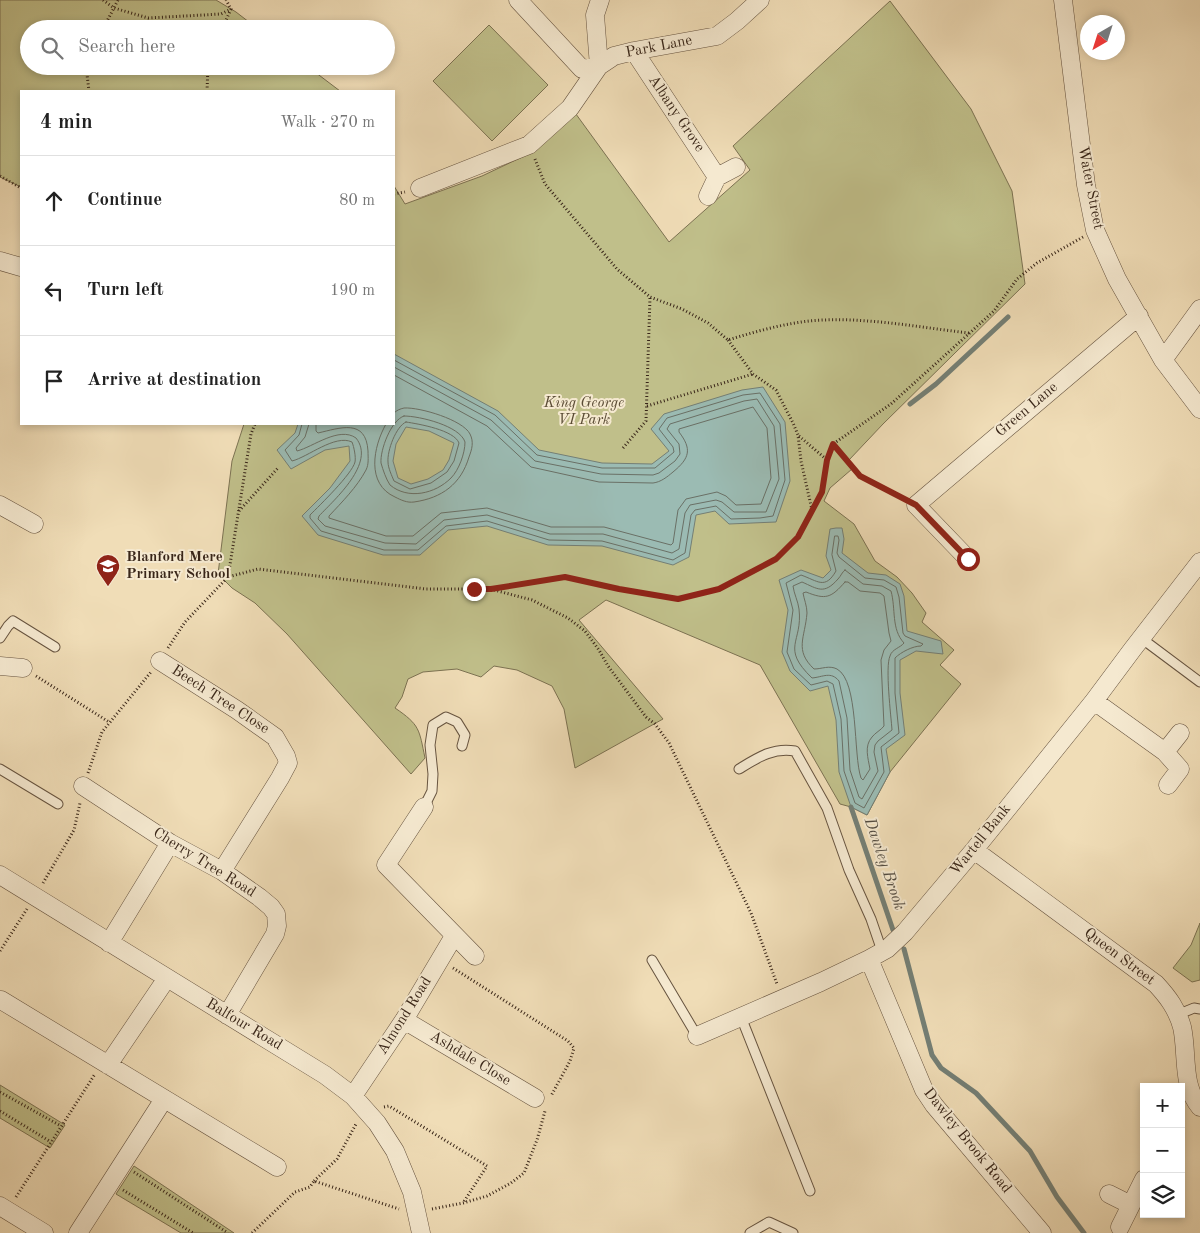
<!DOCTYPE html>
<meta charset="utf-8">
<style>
:root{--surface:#fff;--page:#f2f2f2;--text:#222;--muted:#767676;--line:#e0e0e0}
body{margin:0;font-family:"Old Standard TT",serif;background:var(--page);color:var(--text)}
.controls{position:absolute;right:15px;bottom:15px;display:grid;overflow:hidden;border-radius:0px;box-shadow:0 2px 8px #0003}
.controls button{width:45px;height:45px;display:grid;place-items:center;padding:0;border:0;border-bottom:1px solid var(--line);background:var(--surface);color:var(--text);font:25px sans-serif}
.compass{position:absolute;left:1080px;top:15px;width:45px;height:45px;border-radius:50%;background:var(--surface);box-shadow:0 2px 8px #0003;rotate:219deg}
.stop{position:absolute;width:15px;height:15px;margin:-11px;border:4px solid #8f2418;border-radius:50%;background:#fff}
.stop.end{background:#8f2418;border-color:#fff;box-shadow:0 1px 5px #0008}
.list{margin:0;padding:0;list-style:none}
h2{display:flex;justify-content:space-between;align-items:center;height:65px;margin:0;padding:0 20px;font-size:21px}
h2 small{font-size:16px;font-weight:400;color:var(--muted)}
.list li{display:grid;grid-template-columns:32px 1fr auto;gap:15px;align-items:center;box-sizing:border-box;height:90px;padding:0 20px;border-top:1px solid var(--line)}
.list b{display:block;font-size:19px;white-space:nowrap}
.list em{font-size:16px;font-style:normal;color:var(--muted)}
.icon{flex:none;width:28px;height:28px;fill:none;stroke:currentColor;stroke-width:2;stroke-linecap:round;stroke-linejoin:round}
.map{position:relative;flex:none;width:1200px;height:1233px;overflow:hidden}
.search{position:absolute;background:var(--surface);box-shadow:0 2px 8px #0003;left:20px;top:20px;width:375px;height:55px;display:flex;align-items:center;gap:12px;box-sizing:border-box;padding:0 18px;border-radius:28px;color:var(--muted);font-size:19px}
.panel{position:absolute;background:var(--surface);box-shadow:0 2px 8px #0003;left:20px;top:90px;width:375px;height:335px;border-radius:0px}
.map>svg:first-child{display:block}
</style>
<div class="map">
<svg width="1200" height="1233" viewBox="0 0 1200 1233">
<rect width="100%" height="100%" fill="#f0ddb7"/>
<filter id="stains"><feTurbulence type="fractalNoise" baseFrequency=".004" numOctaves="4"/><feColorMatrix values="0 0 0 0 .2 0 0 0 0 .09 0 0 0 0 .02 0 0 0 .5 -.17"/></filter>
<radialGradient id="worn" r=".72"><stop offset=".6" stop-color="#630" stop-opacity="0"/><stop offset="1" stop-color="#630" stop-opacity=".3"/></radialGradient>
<path fill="#c0bf8a" stroke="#7c7252" d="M0,0H216L236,12L258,29H29V66H307L340,91H21V187L0,177Z
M890,1L971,109L1012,191L1025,284L883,424L849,460L852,469L830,488L824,501L854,524L875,561L897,577L912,593L926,613L922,622L954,650L940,665L961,684L890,772L867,815L851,807L840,804L760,665L606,600L579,620L663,719L575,768L564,709L552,686L517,670L494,666L481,677L457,669L423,672L408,679L402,697L395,708C420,725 419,729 425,758L411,774L287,634L255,603L232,588L218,574L232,461L244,424H394V186L405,204L482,176L537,150L573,110L669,242L750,170L733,146Z
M489,25L548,85L492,141L433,81Z
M1200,923V980L1192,982L1173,968L1191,945Z
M0,1085L65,1125L50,1148L0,1118Z
M134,1166L234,1233H181L116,1194Z"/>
<path fill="#9bbbb3" stroke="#747f75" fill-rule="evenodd" d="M394,354L498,411L539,450L602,463L652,464L669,451L651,429L664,414L742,390L763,387L785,422L790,481L776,522L729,524L715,511L696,515L689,557L673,565L602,546L548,545L487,526L448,530L420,555H383L318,535L302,516L330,488L350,461L349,446L325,450L291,469L277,450L295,433L298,424H394ZM406,427L429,431L454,443L449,460L443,470L428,479L411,484L398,478L393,461L396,444Z
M836,528H842L844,539L842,553L868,573L886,575L900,584L904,596L907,631L941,641L943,654L916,651L900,660V693L905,735L886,749L890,772L867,815L851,807L839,772L836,720L828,686L810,691L790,671L782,652L788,610L779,580L801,570L823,578L831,570L826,556L830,529Z"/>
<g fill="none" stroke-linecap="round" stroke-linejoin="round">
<path stroke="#6a7066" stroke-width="1" d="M404,416C420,416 460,426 465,442C465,453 459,470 451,478C435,494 408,500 390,485C386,479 383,470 381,463C380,450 391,420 404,416Z
M406,422C419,424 454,430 459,443L454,461L447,472L431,483L410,489L394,481C392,476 388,468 388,462C387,451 396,426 406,422Z
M302,424L299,435L285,450L292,461C308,457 335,434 352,442C354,447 356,457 355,462C352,474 320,505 310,515V518L321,531L384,550H418L446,526L487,521L549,540L602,541L673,560L685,553L691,515L695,510L716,506L731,519L760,518L773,516L785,480L780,424L760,393L743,395L667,418L659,429L673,447L674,452L655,468H602L537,455L495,415L394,360
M309,424L305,437L296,448L297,451C313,447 339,426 356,438C376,463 335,499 319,516L318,519L325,526L385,543L416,544L444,520L487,515L550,534H603L672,553L679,549L685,513L690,505L716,500L722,502L734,512H766L779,479L774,426L757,399L744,401L670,424L667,429L679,444L680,454L675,461L659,473L653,475L601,474L535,461L491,420L394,367
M316,424V431L318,433C340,428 366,418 368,451C368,458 369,464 366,470C357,487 342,502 329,516V518L386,536H413L441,513L487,508L551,527H604L671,545L673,543L678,510L686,499L717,492L726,496L736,505L761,504L771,478L767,428L753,407L679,429V432C692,449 690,458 673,472C667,477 661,482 653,483L599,482L531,467L487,426L394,375
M386,424C373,447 366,484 395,497C401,500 407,503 414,502C442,498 461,484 469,457C472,449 474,442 470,434C463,420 420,407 404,408C400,409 397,410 394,413
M835,536H838L839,540L837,553L839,557L865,578L884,580L896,587L899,597L903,633L905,636L923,644L921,646C913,646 901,652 895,658V693L899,733L881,747L884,772L864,808L855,803L844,771L841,719L833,684L827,681L811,685L794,669L787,652L793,610L786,583L801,575C818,581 825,590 836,571L832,555Z
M845,570L863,584L882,586L891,591C896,609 891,629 904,643C900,648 892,649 890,656C885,667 891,716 892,730L878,741L875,745L874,752L878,771L862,799L859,797L850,770L847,718L839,681C831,671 823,677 812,678C780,647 803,643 799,609C798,601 794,594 793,586L802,582C818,589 824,595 838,579C841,576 842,572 845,570Z
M845,582H848L860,591L880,593L884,596L889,633L891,641L884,650L881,660L884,726C881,730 875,733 872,737C864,746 868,758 870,769L863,780L861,778C853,755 859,681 837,669C829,665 822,669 814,669C794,650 805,638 807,613C807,606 804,599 803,593L806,592C826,600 831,598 845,582Z"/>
<path stroke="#747f75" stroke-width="5" d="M910,404L936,384L1008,317
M851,807L893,930
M904,949L932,1055L941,1068L976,1093L1030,1151L1057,1197L1084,1233"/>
<g stroke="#675440" stroke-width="11">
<path id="lane" d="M0,638L8,626L13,621L55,647
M1141,638L1200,682
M0,769L58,804
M739,769C757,758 773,747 795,751L827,808L849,870L871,919L882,951
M424,807L432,791L433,774L430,745L433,725L446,717L457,722L465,735L462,746
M652,960L697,1036
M1177,1015L1194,1008L1200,1009
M741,1017L810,1191
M750,1233L769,1222L793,1233"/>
</g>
<g stroke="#675440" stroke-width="19">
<path id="street" d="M518,0L582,69L599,66L614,56L634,51L717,36L737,21L760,0
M1063,0L1086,185L1095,230L1117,279L1163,360L1200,409
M634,51L717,177
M420,188L529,145L570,108L599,66L595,15L600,0
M708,196L717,177L736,167
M0,261L21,267
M1163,360L1200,309
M0,505L34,524
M968,559L916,505L1139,316
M160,661L237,710L275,737L286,756L288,763L280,778L222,871
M0,666L23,668
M1094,701L1165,752L1180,769L1168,785
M1165,752L1180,733
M83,786L170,843L222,871L259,897L271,907L276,914L277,926L275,934L227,1015
M424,807L386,865L475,956
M974,850L1156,984C1168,997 1177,1009 1182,1027C1188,1053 1181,1085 1200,1107
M0,875L325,1075L353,1096L377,1123L395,1151L412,1192L421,1233
M109,943L170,843
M869,959L924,1090L934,1105L1042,1233
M1,1000L277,1167
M404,1020L535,1098
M697,1036L821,982L869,959L887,949L905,932L974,850L1094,701L1132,650L1200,562
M108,1065L167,978
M353,1096L404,1020L454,936
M1109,1194L1131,1205
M0,1206L44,1233
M1120,1227L1144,1179
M78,1233L164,1099"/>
</g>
<path stroke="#392619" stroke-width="3" stroke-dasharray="1 2.5" stroke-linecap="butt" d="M103,0L114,8L148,18L221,14L231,9
M103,29L118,0
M222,29L231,9L226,0
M86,66L89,91
M207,91L208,66
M535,159L545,184L617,269L650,297L682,309L708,323L728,340C754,332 782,324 809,321C862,316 916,327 969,333
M0,176L21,188
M394,194L405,192
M728,340L753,374L776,390L793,423L798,435L801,461L812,510
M647,406L753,374
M799,436L827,460
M833,445L860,476L902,498
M623,448L646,421L650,297
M239,511L278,468
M228,577L251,434L255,424
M494,590L532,600L568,618L585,631L599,650L608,666L646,717L655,724L669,743L751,913L777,984
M168,648L185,622L228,577L258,569L426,589H491L565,577L619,589L678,599L719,589L776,559L798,537L822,492L827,460L833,444L891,404L932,367L994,311L1017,279L1037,263L1083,237
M36,676L109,722
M88,773L102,732L151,672
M43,883L74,830L80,803
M0,951L27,909
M453,968L568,1041L574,1048L570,1061L551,1096
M0,1092L61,1126
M384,1107L389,1106L487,1166L463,1203
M0,1111L51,1142
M134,1172L228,1233
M314,1181L337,1159L356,1124
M123,1190L193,1233
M16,1197L95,1074
M432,1209L463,1203L487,1196L511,1183L524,1173L537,1140L545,1111
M252,1233L295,1192L310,1187L314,1181L399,1209"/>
<use href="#lane" stroke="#f5e9d0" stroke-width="9"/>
<use href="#street" stroke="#f5e9d0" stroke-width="18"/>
</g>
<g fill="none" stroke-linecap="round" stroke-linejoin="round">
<path stroke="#8f2418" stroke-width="6" d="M474,589H491L565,577L619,589L678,599L719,589L776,559L798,537L822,492L827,460L833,444L860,476L916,505L968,559"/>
</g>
<defs>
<g id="school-pin" transform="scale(1.25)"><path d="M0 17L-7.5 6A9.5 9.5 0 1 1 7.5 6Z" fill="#8f2418" stroke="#f5e9d0"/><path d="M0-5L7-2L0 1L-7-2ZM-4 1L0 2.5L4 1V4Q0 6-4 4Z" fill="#fff"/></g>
</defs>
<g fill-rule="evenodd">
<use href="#school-pin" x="108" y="566"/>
</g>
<g text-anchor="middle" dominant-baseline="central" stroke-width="4" stroke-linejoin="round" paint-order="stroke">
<g font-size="15" fill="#392619" stroke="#f5e9d0">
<text transform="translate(659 47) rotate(-11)">Park Lane</text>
<text transform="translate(676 114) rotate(56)">Albany Grove</text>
<text transform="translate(1090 188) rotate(79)">Water Street</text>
<text transform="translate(1027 410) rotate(-40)">Green Lane</text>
<text transform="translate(220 700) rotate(33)">Beech Tree Close</text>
<text transform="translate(981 840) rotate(-51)">Wartell Bank</text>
<text transform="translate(204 863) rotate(32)">Cherry Tree Road</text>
<text transform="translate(1119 957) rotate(37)">Queen Street</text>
<text transform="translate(405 1016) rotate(-58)">Almond Road</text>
<text transform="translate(244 1025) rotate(31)">Balfour Road</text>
<text transform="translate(470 1059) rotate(31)">Ashdale Close</text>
<text transform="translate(967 1141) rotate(51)">Dawley Brook Road</text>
</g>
<g font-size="15" font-style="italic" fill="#5b4c35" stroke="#f5e9d0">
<text x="584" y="403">King George<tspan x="584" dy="17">VI Park</tspan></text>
</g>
<g font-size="15" font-weight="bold" fill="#392619" stroke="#f5e9d0" text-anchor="start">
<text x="126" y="557">Blanford Mere<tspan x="126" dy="17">Primary School</tspan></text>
</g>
<g font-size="16" font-style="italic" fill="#524b40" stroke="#f5e9d0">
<text transform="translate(884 864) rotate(71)">Dawley Brook</text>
</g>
</g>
<rect width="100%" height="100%" filter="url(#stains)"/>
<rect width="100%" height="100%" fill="url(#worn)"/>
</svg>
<div class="controls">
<button>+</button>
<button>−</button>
<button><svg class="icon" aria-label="layers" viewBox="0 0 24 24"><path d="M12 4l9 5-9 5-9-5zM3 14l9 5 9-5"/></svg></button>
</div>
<svg class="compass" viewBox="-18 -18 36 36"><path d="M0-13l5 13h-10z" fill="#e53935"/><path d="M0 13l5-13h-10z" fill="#767676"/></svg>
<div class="stop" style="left:968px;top:559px"></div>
<div class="stop end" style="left:474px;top:589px"></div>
<div class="search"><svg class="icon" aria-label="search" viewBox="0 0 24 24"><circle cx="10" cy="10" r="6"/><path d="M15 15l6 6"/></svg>Search here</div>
<section class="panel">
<h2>4 min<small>Walk · 270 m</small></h2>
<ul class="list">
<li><svg class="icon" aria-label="ahead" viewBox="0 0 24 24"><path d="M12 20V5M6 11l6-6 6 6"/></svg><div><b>Continue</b></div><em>80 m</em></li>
<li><svg class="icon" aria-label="left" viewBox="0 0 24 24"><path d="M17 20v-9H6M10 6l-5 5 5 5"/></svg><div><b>Turn left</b></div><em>190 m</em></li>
<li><svg class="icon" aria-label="arrive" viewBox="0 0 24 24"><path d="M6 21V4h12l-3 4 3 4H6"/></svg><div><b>Arrive at destination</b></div></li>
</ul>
</section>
</div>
